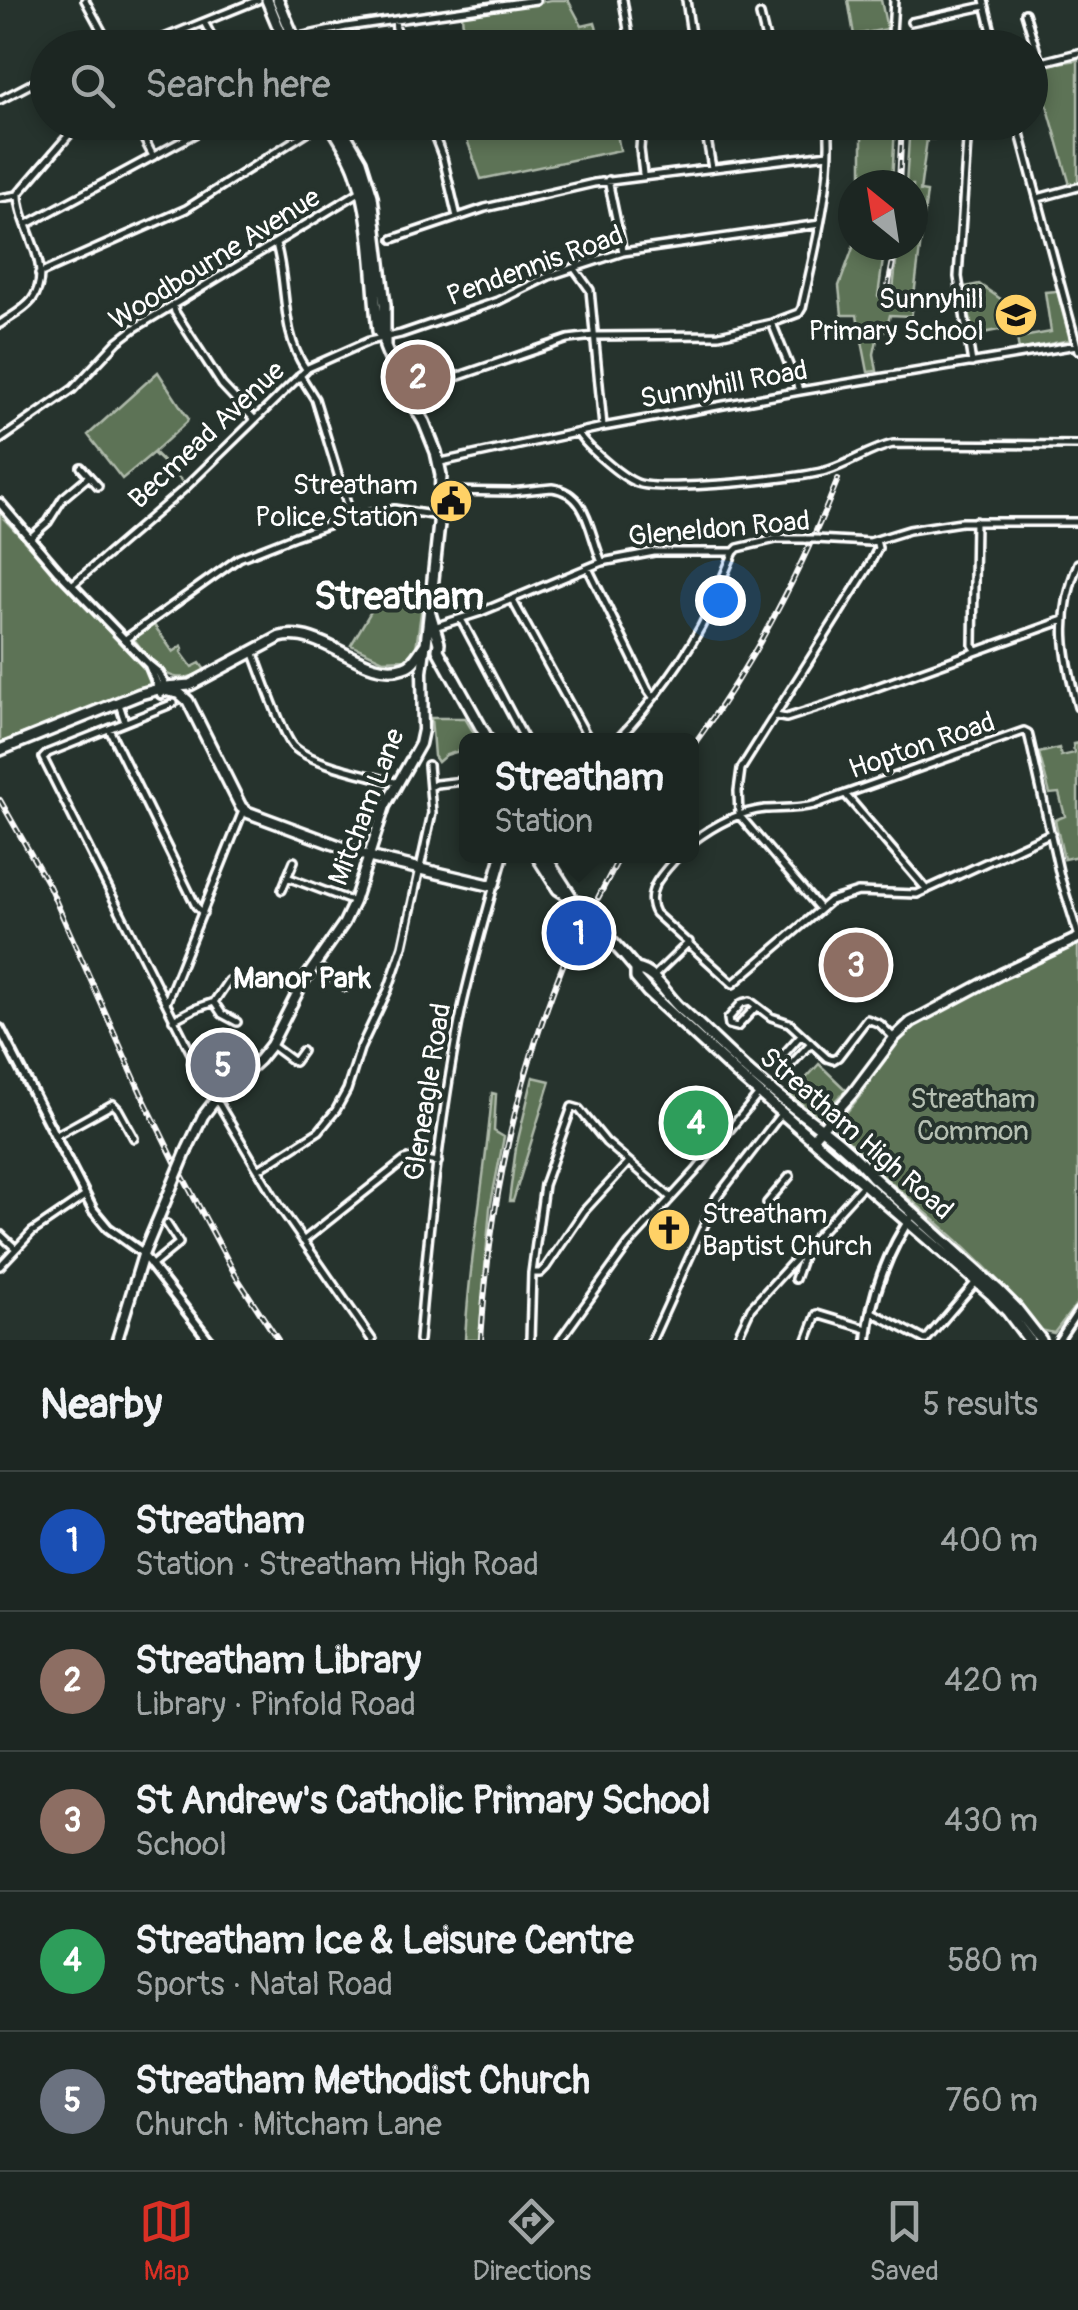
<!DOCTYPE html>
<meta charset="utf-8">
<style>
:root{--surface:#1c2622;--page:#252e2a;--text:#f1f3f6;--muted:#a0a5a5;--line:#3a4340;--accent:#d93025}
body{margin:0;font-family:Pangolin,sans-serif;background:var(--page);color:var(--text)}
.compass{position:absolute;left:838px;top:170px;width:90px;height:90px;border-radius:50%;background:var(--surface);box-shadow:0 5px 15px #0003;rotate:330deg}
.you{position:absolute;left:720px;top:600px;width:35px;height:35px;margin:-25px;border:8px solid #fff;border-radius:50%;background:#1a73e8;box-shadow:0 0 0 15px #1a73e833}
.badge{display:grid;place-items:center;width:65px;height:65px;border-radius:50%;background:var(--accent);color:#fff;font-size:32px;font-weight:700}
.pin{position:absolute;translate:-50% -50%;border:5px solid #fff;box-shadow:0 2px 10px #0006}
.popup{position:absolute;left:459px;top:733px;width:240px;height:130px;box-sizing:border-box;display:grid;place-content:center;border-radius:15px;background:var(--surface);filter:drop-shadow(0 2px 8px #0005);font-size:32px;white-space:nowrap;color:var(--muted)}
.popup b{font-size:38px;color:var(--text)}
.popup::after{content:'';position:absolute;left:50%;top:100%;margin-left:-20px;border:20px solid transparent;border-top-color:var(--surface)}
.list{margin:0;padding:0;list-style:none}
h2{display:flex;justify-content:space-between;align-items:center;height:130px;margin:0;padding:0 40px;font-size:42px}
h2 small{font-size:32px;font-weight:400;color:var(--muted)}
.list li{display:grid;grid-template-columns:65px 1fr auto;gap:30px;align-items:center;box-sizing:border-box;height:140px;padding:0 40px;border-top:2px solid var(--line)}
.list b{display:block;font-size:38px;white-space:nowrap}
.list p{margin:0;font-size:32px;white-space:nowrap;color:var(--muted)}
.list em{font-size:32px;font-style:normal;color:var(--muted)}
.icon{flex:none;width:55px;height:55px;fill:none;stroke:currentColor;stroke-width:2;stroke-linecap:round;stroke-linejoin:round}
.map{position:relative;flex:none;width:1078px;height:1340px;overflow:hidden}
.search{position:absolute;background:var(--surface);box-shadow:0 5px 15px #0003;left:30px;right:30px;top:30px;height:110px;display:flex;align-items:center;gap:25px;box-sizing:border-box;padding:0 35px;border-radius:55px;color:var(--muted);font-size:38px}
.sheet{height:830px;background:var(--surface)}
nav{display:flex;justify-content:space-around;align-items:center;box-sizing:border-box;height:140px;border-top:2px solid var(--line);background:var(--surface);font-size:28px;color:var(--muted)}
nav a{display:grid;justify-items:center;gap:5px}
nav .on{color:var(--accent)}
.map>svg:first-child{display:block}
</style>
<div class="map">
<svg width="1078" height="1340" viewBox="0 0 1078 1340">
<rect width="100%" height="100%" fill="#26332d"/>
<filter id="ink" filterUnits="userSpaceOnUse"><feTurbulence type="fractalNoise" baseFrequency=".01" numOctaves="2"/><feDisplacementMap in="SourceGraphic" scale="20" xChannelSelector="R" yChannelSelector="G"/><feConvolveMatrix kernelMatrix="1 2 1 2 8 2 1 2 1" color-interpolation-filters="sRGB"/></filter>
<g filter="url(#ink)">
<path fill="#5d7356" stroke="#aeb9aa" stroke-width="2.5" d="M551,0H568L582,26L595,23L602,47H465L462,15Z
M848,0H881L887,29L854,35Z
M1078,60V183L1070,185L1036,66Z
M461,123H615L620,150L481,179Z
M866,123H895L892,185H862V138L867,131Z
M910,123H936L934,139H927L920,191L927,192L912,312L911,316L890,315L886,331L878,335L874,354L877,371L868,372L857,315H842L839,286L854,245H885L878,296L892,299L898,245H913V185H906Z
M979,284L1005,302L1009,328L973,335L965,287Z
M1057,291L1070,340L1019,350L1017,338L1051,332L1045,292Z
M158,372L188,418L187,422L154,452L182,481L153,453L122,479L88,435Z
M0,510L10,521L5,520L22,538L12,524L26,539L24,541L148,673L150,684L0,743Z
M380,596L421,604L422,606L416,648L408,659L383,660L351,645Z
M154,625L173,652L182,646L183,649L181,652L192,667L200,663L205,670C171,691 154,665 134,639Z
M431,718H465L478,740H466V749L446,755L438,762L434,756Z
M1078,743V856L1064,859L1055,820L1065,816L1059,793L1050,794L1039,753L1059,748L1061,756L1074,753L1073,744Z
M1078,944V1302L1054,1333L1040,1330C985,1256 907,1198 838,1138L835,1126L861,1095L890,1051L907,1033L926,1018L1001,978Z
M819,1064L846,1090L826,1110L818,1115L811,1112L791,1095Z
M533,1077L550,1081L513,1201H509L516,1148Z
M492,1093L496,1094L494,1131L504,1137L490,1208L479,1340H465C469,1257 486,1175 492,1093Z"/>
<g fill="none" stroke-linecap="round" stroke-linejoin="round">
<g stroke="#fff" stroke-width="12">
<path id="street" d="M85,0L111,48
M623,0L631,48
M686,0L693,48
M984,0L996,48
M1025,13L1040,62
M760,15L768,48
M395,20L398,48
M204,22L218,48
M911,22L985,6
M892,34L894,0
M284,40L346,27L536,0
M139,48L258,0
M1030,65L1078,53
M0,100L48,75
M135,122L153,156
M429,122L443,158L457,217
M642,122L640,149L643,174
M704,122L712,168
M1017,122L1078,350
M608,180L623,252
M0,198L18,195
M1038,198L1078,187
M26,225L217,122
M393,239L485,208L594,183L828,154
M276,244C288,285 280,333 306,369
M575,269L590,290L603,426
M39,274L186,209L323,122
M173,304L175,312L222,385L254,419
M772,323L799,390
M0,324C10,317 24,310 32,300C56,266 18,227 19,193L80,122
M972,363L958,277L968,126L979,122
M300,375L315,399L351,517
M410,397L421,389L568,339L594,336L719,335L772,323L799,313L802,308C814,253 834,178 828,122
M578,433C587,447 621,477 637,483C662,492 801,479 829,470C851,463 870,449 893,444L1078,445
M0,440L73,389L118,341L135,328L361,191
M441,462L603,427L800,391L1077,345
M81,467L98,486
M441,491L511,492L552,488C589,493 589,534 602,562
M975,521L973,645L976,650
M30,538L48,522L63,498L88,477
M816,539L870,542L909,530L961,522H1078
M1078,563C1057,616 1063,654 1078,707
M588,568L648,690L653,697
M72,585L185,488L308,368L369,341L401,334L498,301L549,276L623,252L820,224
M512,599L589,740
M461,619L525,740
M434,627L481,612L602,562L654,552H734L738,548L776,539H806
M124,640L239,558L295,536L351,517L394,509L439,516
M253,651C260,669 283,736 293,746C311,764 372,776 398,783
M174,703L48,753L43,758L208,1087L215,1093L216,1099L280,1207L372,1340
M119,704L125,722
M776,716L786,718L827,705L1064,620
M109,729L196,906L203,913
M617,740C650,706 689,654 709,611C718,591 725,571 734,552
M430,787L436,784L463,781L466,785
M845,794L927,890
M739,815L738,791L741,769L869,566L878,548L876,540
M739,815L820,909
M692,842C713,826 738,812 765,809C782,808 798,809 814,805L1024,731L1028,733L1030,741L1060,876L1078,934
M678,856C663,873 643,891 655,913L733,984L830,901L858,892L917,894L1051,833
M287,877L354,902
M282,890L294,861
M315,965L346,987
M652,978L689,942
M214,1002L222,1014L237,1022
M166,1003L243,811
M756,1007L737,1027L729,1025L728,1019L742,1003L750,1001L771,1017L789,1023L827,1058L833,1060L838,1057L867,1019L880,1024L894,1038
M173,1020L194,1009L214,1002L228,981
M801,1035L777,1062L776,1067L780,1070L785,1071L811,1043
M271,1045L294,1062L302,1051
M55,1136L113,1104L118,1109L134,1138
M258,1170L319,1131L336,1110L347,1090L360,1049L388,990L403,946L432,813L428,765
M767,1203L790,1176
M0,1234L15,1248
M303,1241L405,1160L412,1158L438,1162
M0,1266L32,1232L85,1196
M151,1266L179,1243L167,1224
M532,1273H540L546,1267L584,1211L629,1162
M795,1279L805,1250
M872,1312L925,1340
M419,1340C428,1234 439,1127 459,1022C468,977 481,933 493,889L492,885
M530,1340L532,1273L544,1185L572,1107L579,1109L606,1142L671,1198
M560,1340L629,1244L695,1172L759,1094
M652,1340L717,1197L781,1114
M736,1340L751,1308L863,1185
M807,1340L817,1314L867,1329
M926,1340L976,1282
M1059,1340L1078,1311"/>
</g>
<g stroke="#fff" stroke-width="14">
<path id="secondary" d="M0,503L58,571L149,665L159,673L166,688
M149,665L161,694
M0,1029L93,1210L108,1228L140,1251L209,1340
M867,1340C870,1297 889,1248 914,1213"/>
</g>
<g stroke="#fff" stroke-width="15">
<path id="primary" d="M813,1138L852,1094L894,1038L911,1022L1001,974L1078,938
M187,1150L203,1116L216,1099L259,1060L271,1045L303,982L344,923L354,902L385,806L420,744L423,730L422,672L425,649
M117,1340L143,1255L156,1224"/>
</g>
<g stroke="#fff" stroke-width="16">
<path id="highway" d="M267,0L287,48
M278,0L298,48
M329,122C339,138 350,154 356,172C373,220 372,280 378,331L383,338
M338,122L361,161L372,196L385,305V347L398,379L424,422L436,452L441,475L439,524L426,644
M430,613L439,643L438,650L488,740
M164,690L179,693L188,701L241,807L247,812L369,857L489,885L494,884L502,856
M0,750L140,694L166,687L190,685L280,637C323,626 365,681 404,667C415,664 419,652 426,644
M537,856L558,889L570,897L625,956L636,969V978L648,992L737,1074L991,1294L1008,1312L1029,1340
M545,856L570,895
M636,969C656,972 666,996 681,1009C710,1034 736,1063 767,1087C802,1116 844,1141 873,1177L997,1289L1016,1308L1041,1340"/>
</g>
<use href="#street" stroke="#26332d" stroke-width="5"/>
<use href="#secondary" stroke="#26332d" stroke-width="6"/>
<use href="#primary" stroke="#26332d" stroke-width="8"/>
<use href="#highway" stroke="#26332d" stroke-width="9"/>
<g stroke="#fff" stroke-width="6">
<path id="rail" d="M899,185L902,122
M885,303L896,245
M692,747C753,664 800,574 838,479
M0,800L49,886L141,1093L174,1160L236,1276L278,1340
M598,898L620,856
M481,1340C489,1200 518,1070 573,941"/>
</g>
<use href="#rail" stroke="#26332d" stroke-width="2.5" stroke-dasharray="8" stroke-linecap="butt"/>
<g stroke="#fff" stroke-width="12" stroke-linecap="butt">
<path id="street-bridge" d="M806,539H816"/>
</g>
<g stroke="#fff" stroke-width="15" stroke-linecap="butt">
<path id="primary-bridge" d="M156,1224L187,1150"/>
</g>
<use href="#street-bridge" stroke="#26332d" stroke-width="5"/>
<use href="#primary-bridge" stroke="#26332d" stroke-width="8"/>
</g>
</g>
<defs>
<g id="school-disc" transform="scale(2.25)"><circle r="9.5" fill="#ffd166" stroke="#26332d"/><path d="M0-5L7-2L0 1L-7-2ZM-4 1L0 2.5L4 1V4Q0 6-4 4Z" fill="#111"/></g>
<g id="civic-disc" transform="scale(2.25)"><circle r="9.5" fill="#ffd166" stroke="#26332d"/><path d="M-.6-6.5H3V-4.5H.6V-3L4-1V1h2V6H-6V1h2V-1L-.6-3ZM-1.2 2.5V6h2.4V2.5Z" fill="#111"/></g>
<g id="church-disc" transform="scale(2.25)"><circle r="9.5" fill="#ffd166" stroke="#26332d"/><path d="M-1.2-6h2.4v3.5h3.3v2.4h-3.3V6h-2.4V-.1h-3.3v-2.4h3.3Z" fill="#111"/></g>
</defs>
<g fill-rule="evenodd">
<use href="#school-disc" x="1016" y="315"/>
<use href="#civic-disc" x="451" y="501"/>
<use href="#church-disc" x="669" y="1230"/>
</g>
<g text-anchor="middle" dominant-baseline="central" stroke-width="8" stroke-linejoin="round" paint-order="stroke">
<g font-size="28" fill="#fff" stroke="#26332d">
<text transform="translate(215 259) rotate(-32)">Woodbourne Avenue</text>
<text transform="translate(535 266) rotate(-20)">Pendennis Road</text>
<text transform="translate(724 385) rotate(-10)">Sunnyhill Road</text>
<text transform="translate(207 435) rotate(-43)">Becmead Avenue</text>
<text transform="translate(719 529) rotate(-5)">Gleneldon Road</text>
<text transform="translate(922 746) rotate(-19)">Hopton Road</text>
<text transform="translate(367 807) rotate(-69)">Mitcham Lane</text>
<text transform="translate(428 1092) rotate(-81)">Gleneagle Road</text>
<text transform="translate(856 1134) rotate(41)">Streatham High Road</text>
</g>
<g font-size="28" fill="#fff" stroke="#26332d" text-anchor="end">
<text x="984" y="299">Sunnyhill<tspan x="984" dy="32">Primary School</tspan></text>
<text x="418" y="485">Streatham<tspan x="418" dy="32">Police Station</tspan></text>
<text x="702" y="1214" text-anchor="start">Streatham<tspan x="702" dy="32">Baptist Church</tspan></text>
</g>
<g font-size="28" fill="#b6c0b3" stroke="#26332d">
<text x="973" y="1099">Streatham<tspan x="973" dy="32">Common</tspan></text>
</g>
<g font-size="30" font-weight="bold" fill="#fff" stroke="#26332d">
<text x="302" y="978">Manor Park</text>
</g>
<g font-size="38" font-weight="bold" fill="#fff" stroke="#26332d">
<text x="399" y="597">Streatham</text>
</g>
</g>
</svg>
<svg class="compass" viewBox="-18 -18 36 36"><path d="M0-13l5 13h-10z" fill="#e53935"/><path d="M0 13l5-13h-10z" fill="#a0a5a5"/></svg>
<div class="you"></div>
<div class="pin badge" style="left:579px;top:933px;background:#1a4fb4">1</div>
<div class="popup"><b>Streatham</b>Station</div>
<div class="pin badge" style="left:418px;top:377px;background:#8d6e63">2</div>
<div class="pin badge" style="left:856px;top:965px;background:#8d6e63">3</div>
<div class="pin badge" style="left:696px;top:1123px;background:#2e9e5b">4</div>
<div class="pin badge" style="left:223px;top:1065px;background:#6b7280">5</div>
<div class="search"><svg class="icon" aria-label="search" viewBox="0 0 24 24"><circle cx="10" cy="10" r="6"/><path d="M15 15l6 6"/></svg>Search here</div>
</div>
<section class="sheet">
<h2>Nearby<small>5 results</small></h2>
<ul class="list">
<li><span class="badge" style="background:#1a4fb4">1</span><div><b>Streatham</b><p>Station · Streatham High Road</p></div><em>400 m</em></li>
<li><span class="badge" style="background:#8d6e63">2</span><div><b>Streatham Library</b><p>Library · Pinfold Road</p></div><em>420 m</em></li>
<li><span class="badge" style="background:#8d6e63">3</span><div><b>St Andrew's Catholic Primary School</b><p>School</p></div><em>430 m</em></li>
<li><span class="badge" style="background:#2e9e5b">4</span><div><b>Streatham Ice &amp; Leisure Centre</b><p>Sports · Natal Road</p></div><em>580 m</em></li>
<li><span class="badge" style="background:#6b7280">5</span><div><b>Streatham Methodist Church</b><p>Church · Mitcham Lane</p></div><em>760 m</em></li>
</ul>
</section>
<nav>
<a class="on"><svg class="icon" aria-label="map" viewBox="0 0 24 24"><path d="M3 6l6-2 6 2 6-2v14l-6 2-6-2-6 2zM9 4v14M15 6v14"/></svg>Map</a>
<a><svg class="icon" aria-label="directions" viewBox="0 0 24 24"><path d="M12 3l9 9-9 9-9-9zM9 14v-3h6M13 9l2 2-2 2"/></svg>Directions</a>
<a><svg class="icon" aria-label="saved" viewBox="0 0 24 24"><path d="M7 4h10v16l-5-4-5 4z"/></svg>Saved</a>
</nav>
